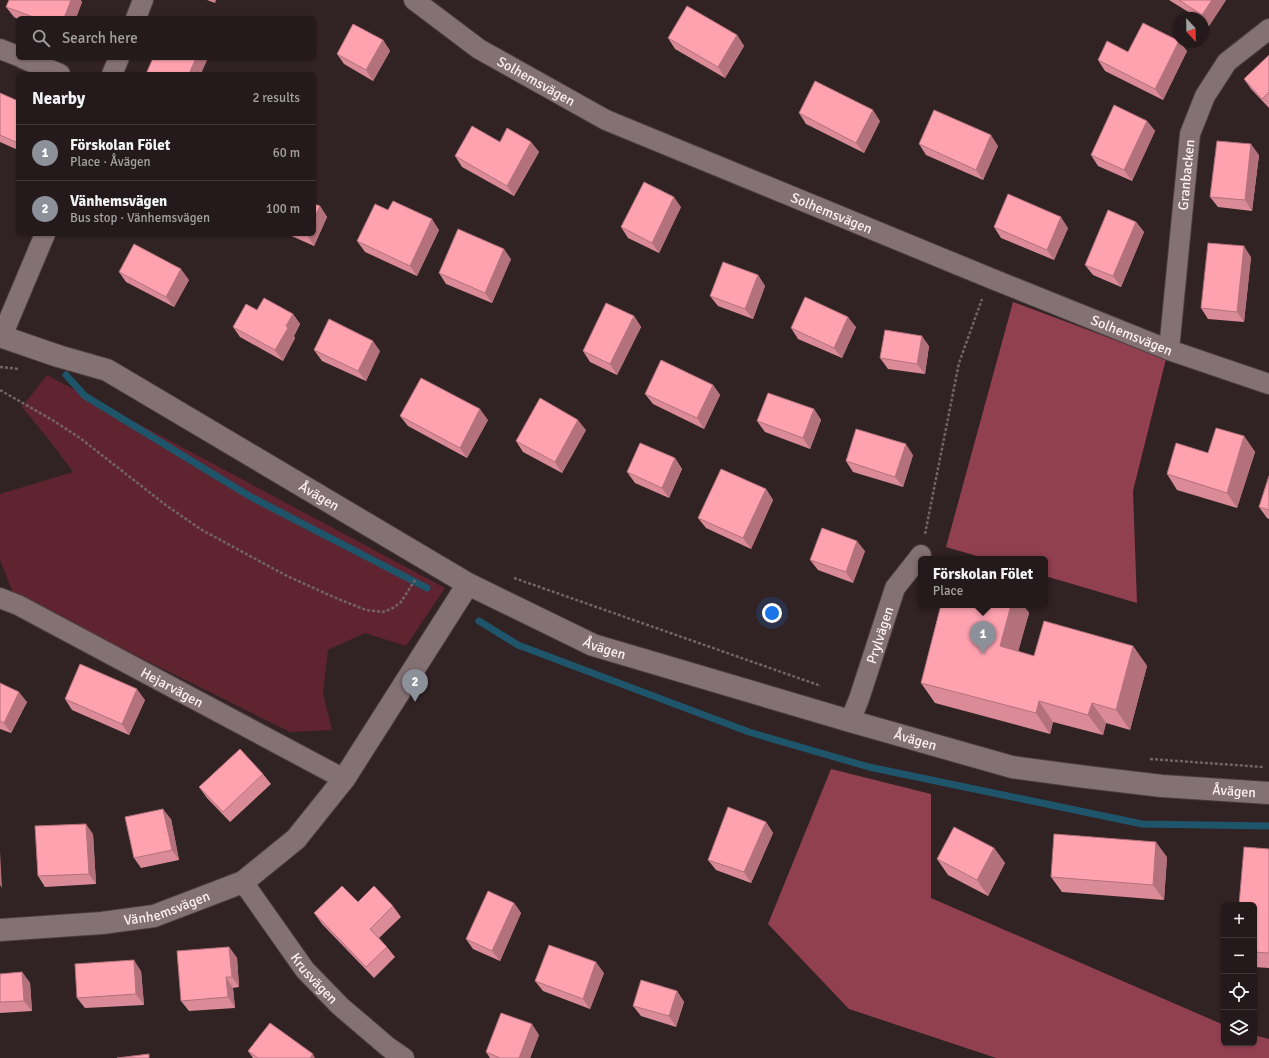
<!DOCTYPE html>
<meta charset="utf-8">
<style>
:root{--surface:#251a1b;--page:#2d2324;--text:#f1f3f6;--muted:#a3a1a3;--line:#42383a;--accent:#8c9099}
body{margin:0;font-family:Signika,sans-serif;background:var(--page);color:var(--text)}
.controls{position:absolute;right:12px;bottom:12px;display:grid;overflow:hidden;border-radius:6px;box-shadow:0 1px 3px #0004}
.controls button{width:36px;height:36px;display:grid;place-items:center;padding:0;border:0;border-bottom:1px solid var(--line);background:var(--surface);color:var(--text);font:20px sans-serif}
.compass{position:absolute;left:1173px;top:12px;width:36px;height:36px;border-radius:50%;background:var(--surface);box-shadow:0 1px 3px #0004;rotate:158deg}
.you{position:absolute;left:772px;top:613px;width:14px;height:14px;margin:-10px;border:3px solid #fff;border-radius:50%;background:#1a73e8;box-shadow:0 0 0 6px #1a73e833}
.badge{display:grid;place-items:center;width:26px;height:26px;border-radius:50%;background:var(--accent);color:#fff;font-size:13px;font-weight:700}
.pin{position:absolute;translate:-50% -33px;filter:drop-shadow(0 1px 2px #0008)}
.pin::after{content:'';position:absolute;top:21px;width:14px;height:12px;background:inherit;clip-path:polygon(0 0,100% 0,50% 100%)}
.popup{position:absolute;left:918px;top:556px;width:130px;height:52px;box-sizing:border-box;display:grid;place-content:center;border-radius:6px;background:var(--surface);filter:drop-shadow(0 1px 3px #0005);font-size:13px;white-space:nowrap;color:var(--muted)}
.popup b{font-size:15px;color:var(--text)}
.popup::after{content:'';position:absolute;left:50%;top:100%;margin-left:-8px;border:8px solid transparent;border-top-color:var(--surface)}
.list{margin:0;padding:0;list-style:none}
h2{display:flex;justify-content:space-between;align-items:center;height:52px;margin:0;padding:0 16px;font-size:17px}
h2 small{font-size:13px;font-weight:400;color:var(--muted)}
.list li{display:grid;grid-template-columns:26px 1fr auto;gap:12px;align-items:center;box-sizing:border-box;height:56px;padding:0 16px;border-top:1px solid var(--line)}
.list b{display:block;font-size:15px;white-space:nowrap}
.list p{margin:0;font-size:13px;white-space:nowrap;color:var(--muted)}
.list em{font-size:13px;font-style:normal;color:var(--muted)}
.icon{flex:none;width:22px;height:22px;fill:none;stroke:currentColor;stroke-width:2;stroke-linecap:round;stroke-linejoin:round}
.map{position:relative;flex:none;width:1269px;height:1058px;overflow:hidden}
.search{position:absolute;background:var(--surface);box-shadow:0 1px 3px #0004;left:16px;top:16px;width:300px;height:44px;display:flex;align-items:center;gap:10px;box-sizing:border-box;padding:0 14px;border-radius:6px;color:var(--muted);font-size:15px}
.panel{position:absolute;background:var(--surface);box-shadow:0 1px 3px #0004;left:16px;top:72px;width:300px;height:164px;border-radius:6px}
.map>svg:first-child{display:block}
</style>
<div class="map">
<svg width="1269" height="1058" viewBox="0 0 1269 1058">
<rect width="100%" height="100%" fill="#312224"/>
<path fill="#602430" d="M47,375L445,588L406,646L365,633L328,650L323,693L332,730L290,732L14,595L0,560V494L73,472L50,441L22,407Z"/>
<path fill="#914050" d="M1013,302L1166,359L1133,491L1137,603L1045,576V559H987L946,547Z
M831,769L931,794V898L1224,1025V1043H1254V1035L1269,1039V1058H996L849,1009L768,924Z"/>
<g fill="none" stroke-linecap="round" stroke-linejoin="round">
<path stroke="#1e556a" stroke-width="7" d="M66,375L85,396L251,497L427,588
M479,621L518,645L749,732L869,767L1142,824L1269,826"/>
<g stroke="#4b3e3f" stroke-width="22">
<g id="minor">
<path id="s1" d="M414,0L479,49L606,120L990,278L1169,350L1269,384"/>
<path d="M136,18L143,0"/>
<path d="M0,49L18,56"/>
<path d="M22,58L60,74"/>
<path d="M112,74L119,58"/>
<path d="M2,336L45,234"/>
<path id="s2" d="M1169,350L1190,134L1205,96L1227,62L1269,29"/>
<path id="s3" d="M0,598L18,605L344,779"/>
<path id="s4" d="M850,721L859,699L895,588L921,555"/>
<path id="s5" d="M243,882L305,970L340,1006L388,1047L404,1058"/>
</g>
</g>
<g stroke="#4b3e3f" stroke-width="24">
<g id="tertiary">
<path id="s6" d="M0,336L58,356L107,370L468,584L593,645L850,721L1012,767L1086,777L1162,786L1269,793"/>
<path id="s7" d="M0,930L102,923L154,916L243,882L296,839L344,779L468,584"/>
</g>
</g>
<path stroke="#726466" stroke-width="2.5" stroke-dasharray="3 2" stroke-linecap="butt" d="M0,367L19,369
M0,390L54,421L80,438L167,506L202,530L287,576L338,599L366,610L383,612L393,608L401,602L415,580
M925,534L959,363L982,299
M514,578L821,686
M1150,759L1263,767"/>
<use href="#minor" stroke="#847173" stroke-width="20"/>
<use href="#tertiary" stroke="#847173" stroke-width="22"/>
</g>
<path fill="#da8b97" d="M207,0H216L215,3Z
M1169,0H1226L1209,26L1203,21V18H1198Z
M82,2L76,18H18V19L14,17L6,7Z
M737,35L744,46L725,78L675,49L668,38Z
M383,40L390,51L373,81L344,64L337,54Z
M1187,51L1163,100L1105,71L1098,60L1128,52Z
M1269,55V108L1251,89L1244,79Z
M0,93L18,101V150L0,142Z
M799,113L880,121L864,153L806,124Z
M1147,121L1155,131L1132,181L1098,166L1091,155Z
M500,142H531L539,152L514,196L462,167L455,156Z
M919,144L998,146L983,180L926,155Z
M1259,155L1252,211L1218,207L1210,197Z
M320,206L327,217L314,246L287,234H314Z
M681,207L659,253L628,238L621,227Z
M388,210L439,230L417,276L365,252L357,241Z
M1136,222L1144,232L1121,287L1093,275L1085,265Z
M994,227L1068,228L1054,260L1001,238Z
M1251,257L1244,322L1208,319L1201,308Z
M511,259L492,303L446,284L439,273Z
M119,272L189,280L174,307L126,282Z
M758,275L765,286L753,319L718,306L710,296Z
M257,310L293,314L300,324L294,336L295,338L283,361L240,337L233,327Z
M634,316L641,327L617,375L590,362L583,351Z
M856,327L842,358L798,339L791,328Z
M929,346L925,374L888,369L880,358Z
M314,350L380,351L366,381L322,361Z
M713,385L720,395L704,429L653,404L645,394Z
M814,409L821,420L810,449L765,432L757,421Z
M400,416L488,420L467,458L408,426Z
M586,430L562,473L523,452L516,441Z
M1244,436L1255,452L1237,508L1177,490L1167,474L1208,453Z
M913,455L903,487L853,472L846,461Z
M675,458L682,469L669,498L635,483L627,472Z
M1269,476V519L1267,518L1259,507Z
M766,489L773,500L751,549L706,528L698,518Z
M865,551L853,583L818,570L810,560Z
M941,605H1023L1029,613L1018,651L1034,656L1133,646L1147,666L1130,730L1106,723L1103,735L1053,722L1050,734L935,703L921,683Z
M0,683L27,702L11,733L0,729Z
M65,699L145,700L129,735L72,710Z
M263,774L271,784L230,822L207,798L199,787Z
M171,819L179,860L141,868L134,858Z
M766,822L773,833L751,883L716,870L708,860Z
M93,834L96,884L45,887L38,876Z
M994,848L1005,863L988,896L948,875L937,859Z
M1269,849V968L1254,967V905Z
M1167,857L1164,900L1062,892L1051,877Z
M358,902L393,906L401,917L379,938L387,947L395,957L374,978L322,924L314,913Z
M514,903L521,913L500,961L473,949L466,939Z
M229,947L237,958L239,987L233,988L235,1008L189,1011L181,1001Z
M141,971L144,1005L85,1008L77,998Z
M22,972L30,983L32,1011L0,1013V974Z
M604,973L590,1009L543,991L535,981Z
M677,991L684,1002L676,1027L641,1016L633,1006Z
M539,1035L530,1058H490L486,1052Z
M248,1051L315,1058H253Z"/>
<path fill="#b2717b" d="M71,0H81L82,2L76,18H64Z
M213,0H216L215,3Z
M1212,0H1226L1209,26L1202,15Z
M737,35L744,46L725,78L718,67Z
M383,40L390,51L373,81L366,70Z
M1179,41V42H1180L1187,51L1163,100L1155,89Z
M196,58H208L201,74H189Z
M873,110L880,121L864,153L856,143Z
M1147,121L1155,131L1132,181L1124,170Z
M991,135L998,146L983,180L976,170Z
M531,142L539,152L514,196L507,186Z
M1251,144L1259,155L1252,211L1245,200Z
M674,197L681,207L659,253L652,243Z
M320,206L327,217L314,246L307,235V234H314V219Z
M1061,217L1068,228L1054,260L1047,250Z
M432,219L439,230L417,276L410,266Z
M1136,222L1144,232L1121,287L1113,276Z
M1244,246L1251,257L1244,322L1237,312Z
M504,249L511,259L492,303L485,293Z
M181,269L189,280L174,307L166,297Z
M758,275L765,286L753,319L745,309Z
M293,314L300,324L294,336L295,338L283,361L275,350L286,326Z
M634,316L641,327L617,375L610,364Z
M848,317L856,327L842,358L834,348Z
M922,336L929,346L925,374L917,364Z
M373,341L380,351L366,381L358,371Z
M713,385L720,395L704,429L697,418Z
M480,409L488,420L467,458L460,448Z
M814,409L821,420L810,449L803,438Z
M578,420L586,430L562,473L555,462Z
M1244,436L1255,452L1237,508L1227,493Z
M906,444L913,455L903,487L895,477Z
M675,458L682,469L669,498L662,488Z
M766,489L773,500L751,549L743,538Z
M857,541L865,551L853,583L846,572Z
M1011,605H1023L1029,613L1014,667L1000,646Z
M1133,646L1147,666L1130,730L1116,710Z
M137,689L145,700L129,735L122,724Z
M19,692L27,702L11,733L4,723Z
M1039,701L1053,722L1050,734L1036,713Z
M1092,703L1106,723L1103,735L1088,715Z
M163,809L171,819L179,860L172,850Z
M766,822L773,833L751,883L744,872Z
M86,824L93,834L96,884L89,874Z
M1156,842L1167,857L1164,900L1153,885Z
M994,848L1005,863L988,896L977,880Z
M0,851L2,888L0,885Z
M514,903L521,913L500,961L492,951Z
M229,947L237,958L239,987L232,977Z
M134,960L141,971L144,1005L136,994Z
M596,962L604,973L590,1009L583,999Z
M22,972L30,983L32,1011L24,1001Z
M226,977L233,988L235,1008L228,997Z
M677,991L684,1002L676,1027L669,1016Z
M532,1024L539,1035L530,1058H519Z
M313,1054L315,1058H310Z"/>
<path fill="#fea2b0" stroke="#b2717b" d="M9,0H71L64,18H36L6,7Z
M1179,0H1212L1202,15Z
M687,6L737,35L718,67L668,38Z
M1143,23L1179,41L1155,89L1098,60L1107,41L1128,52Z
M353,24L383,40L366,70L337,54Z
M1269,55V92L1262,99L1244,79Z
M153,58H196L189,74H146Z
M815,81L873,110L856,143L799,113Z
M0,93L18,101V143L0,135Z
M1114,105L1147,121L1124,170L1091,155Z
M934,110L991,135L976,170L919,144Z
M472,126L500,142L507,128L531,142L507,186L455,156Z
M1217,141L1251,144L1245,200L1210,197Z
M644,182L674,197L652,243L621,227Z
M1008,194L1061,217L1047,250L994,227Z
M393,201L432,219L410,266L357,241L375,204L388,210Z
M314,204L320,206L314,219Z
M1108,210L1136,222L1113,276L1085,265Z
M458,229L504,249L485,293L439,273Z
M1208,243L1244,246L1237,312L1201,308Z
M134,244L181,269L166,297L119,272Z
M723,262L758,275L745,309L710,296Z
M805,297L848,317L834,348L791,328Z
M264,298L293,314L286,326L288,328L275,350L233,327L246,304L257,310Z
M606,303L634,316L610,364L583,351Z
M329,319L373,341L358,371L314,350Z
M885,330L922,336L917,364L880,358Z
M661,360L713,385L697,418L645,394Z
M421,378L480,409L460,448L400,416Z
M768,393L814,409L803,438L757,421Z
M540,398L578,420L555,462L516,441Z
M1216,428L1244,436L1227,493L1167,474L1176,443L1208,453Z
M856,429L906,444L895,477L846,461Z
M640,443L675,458L662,488L627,472Z
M721,469L766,489L743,538L698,518Z
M1269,476V510L1259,507Z
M822,528L857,541L846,572L810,560Z
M941,605H1011L1000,646L1034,656L1044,621L1133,646L1116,710L1092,703L1088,715L1039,701L1036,713L921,683Z
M80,664L137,689L122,724L65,699Z
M0,683L19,692L4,723L0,721Z
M240,749L263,774L223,812L199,787Z
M728,807L766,822L744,872L708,860Z
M163,809L172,850L134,858L125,817Z
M86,824L89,874L38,876L35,826Z
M954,827L994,848L977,880L937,859Z
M1054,834L1156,842L1153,885L1051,877Z
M1244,847L1269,849V953L1254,952V905H1239Z
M342,886L358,902L374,886L393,906L370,929L387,947L366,967L314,913Z
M488,891L514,903L492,951L466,939Z
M549,945L596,962L583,999L535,981Z
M229,947L232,977H226L228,997L181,1001L177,951Z
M134,960L136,994L77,998L75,964Z
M22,972L24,1001L0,1002V974Z
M641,980L677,991L669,1016L633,1006Z
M501,1013L532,1024L519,1058H500L486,1052Z
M270,1023L313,1054L310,1058H258L248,1051Z
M149,1054V1058H117Z"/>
<g text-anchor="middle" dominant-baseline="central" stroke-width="4" stroke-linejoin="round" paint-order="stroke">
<g font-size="14" fill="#fcf1f2" stroke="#27181a">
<text stroke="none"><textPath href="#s1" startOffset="147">Solhemsvägen</textPath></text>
<text stroke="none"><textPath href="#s2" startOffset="176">Granbacken</textPath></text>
<text stroke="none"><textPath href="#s1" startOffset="471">Solhemsvägen</textPath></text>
<text stroke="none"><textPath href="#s1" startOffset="795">Solhemsvägen</textPath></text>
<text stroke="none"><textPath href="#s6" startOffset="359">Åvägen</textPath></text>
<text stroke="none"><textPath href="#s4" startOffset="91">Prylvägen</textPath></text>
<text stroke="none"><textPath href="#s6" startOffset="683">Åvägen</textPath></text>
<text stroke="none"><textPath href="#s3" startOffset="194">Hejarvägen</textPath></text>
<text stroke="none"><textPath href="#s6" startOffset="1007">Åvägen</textPath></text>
<text stroke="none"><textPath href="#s6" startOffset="1331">Åvägen</textPath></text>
<text stroke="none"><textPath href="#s7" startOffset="169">Vänhemsvägen</textPath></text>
<text stroke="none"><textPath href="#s5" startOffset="120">Krusvägen</textPath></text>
</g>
</g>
</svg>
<div class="controls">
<button>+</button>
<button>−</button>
<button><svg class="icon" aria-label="locate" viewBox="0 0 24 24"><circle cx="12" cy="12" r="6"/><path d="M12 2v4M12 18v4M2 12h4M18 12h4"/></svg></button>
<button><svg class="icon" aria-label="layers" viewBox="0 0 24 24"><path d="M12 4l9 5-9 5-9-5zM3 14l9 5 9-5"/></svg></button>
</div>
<svg class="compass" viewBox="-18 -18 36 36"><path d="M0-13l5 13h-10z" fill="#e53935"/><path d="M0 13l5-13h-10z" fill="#a3a1a3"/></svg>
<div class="you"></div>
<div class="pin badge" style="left:983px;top:654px">1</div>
<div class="popup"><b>Förskolan Fölet</b>Place</div>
<div class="pin badge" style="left:415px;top:702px">2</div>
<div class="search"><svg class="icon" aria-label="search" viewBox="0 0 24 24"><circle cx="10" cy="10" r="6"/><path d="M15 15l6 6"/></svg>Search here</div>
<section class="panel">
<h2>Nearby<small>2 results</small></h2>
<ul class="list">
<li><span class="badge">1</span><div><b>Förskolan Fölet</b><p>Place · Åvägen</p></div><em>60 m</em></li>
<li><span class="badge">2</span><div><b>Vänhemsvägen</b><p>Bus stop · Vänhemsvägen</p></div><em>100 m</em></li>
</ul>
</section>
</div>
